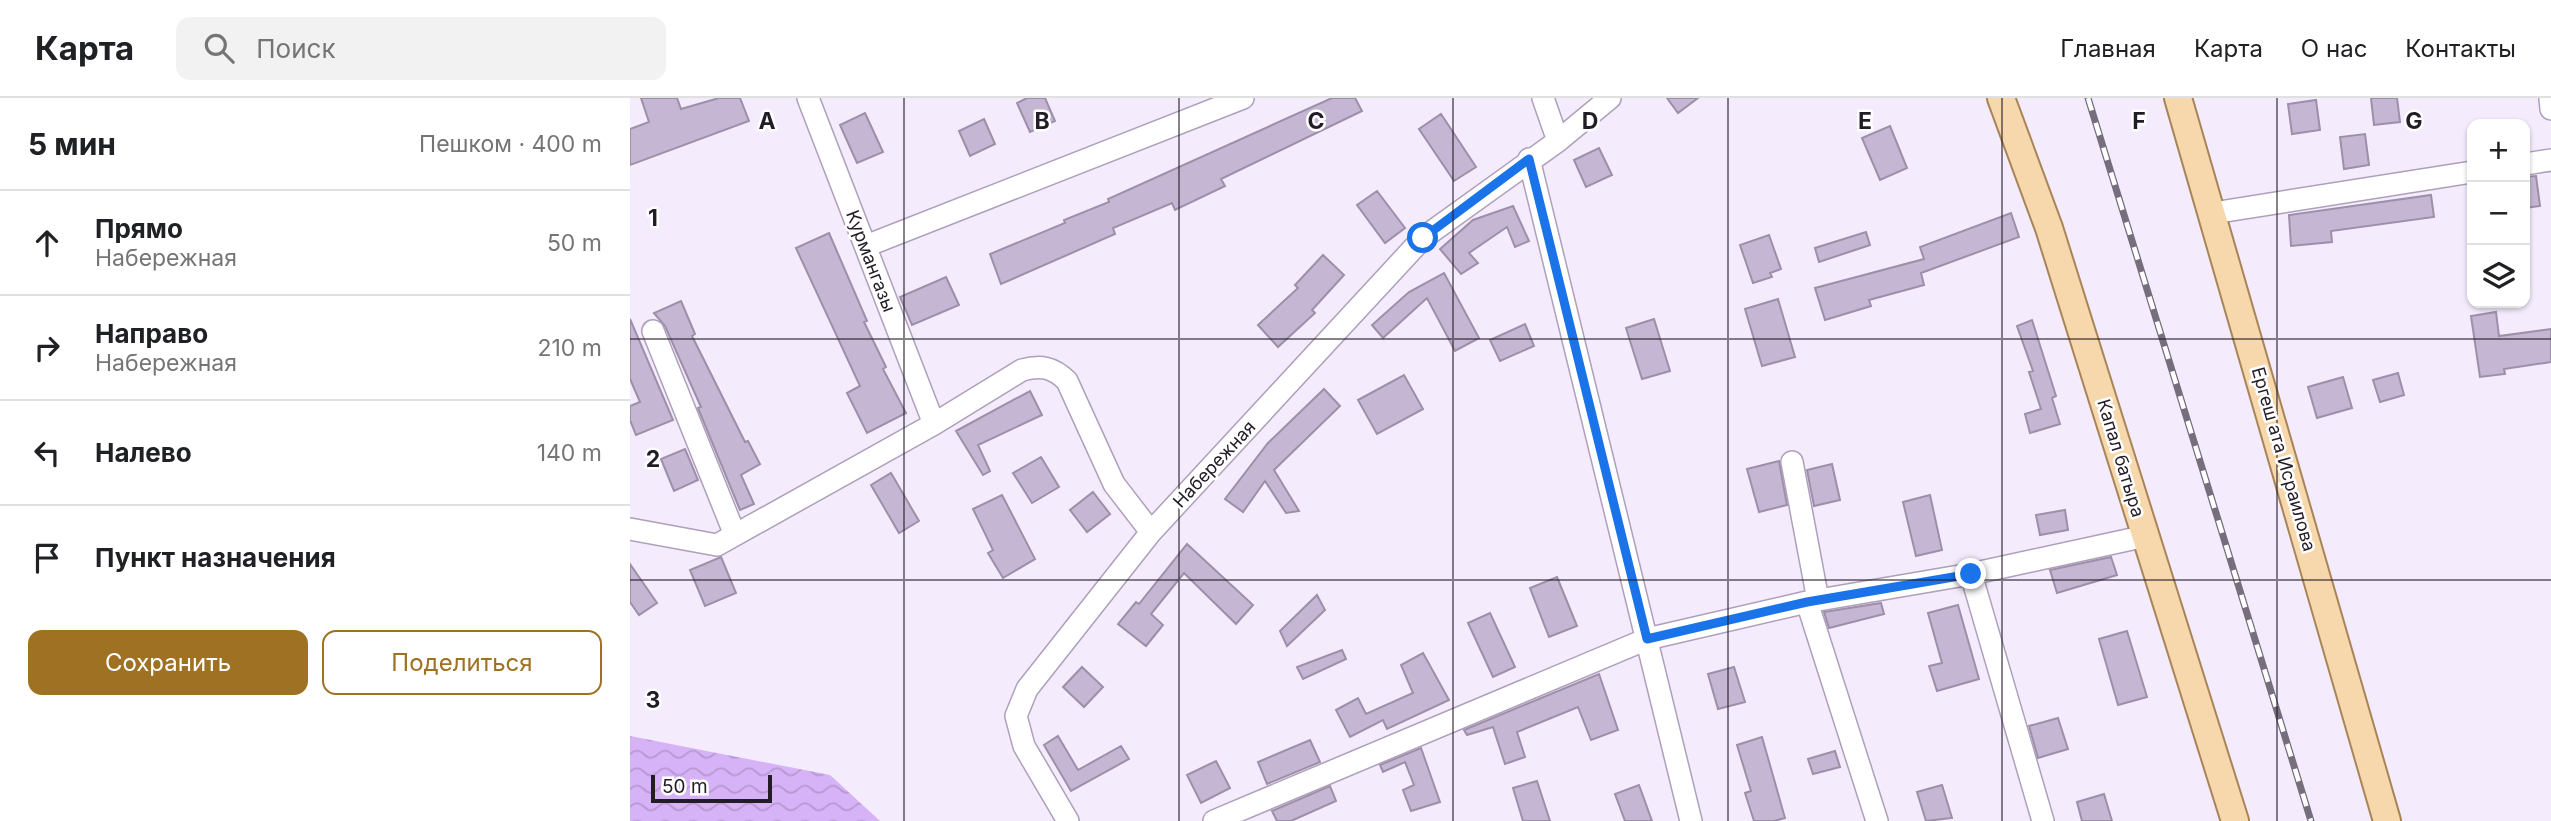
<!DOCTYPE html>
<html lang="ru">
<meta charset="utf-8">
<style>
:root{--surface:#fff;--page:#f2f2f2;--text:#202124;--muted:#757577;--line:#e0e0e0;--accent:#9f7123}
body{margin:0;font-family:Inter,sans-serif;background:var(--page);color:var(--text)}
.controls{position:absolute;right:21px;top:21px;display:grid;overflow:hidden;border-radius:14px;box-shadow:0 2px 5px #0004}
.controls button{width:63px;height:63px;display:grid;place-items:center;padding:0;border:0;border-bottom:2px solid var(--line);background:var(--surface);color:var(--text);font:35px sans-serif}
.scale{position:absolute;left:21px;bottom:18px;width:121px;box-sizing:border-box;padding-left:7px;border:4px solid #221c26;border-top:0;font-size:19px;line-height:24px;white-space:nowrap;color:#221c26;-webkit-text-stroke:5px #fff;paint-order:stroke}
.stop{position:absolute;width:21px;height:21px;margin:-16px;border:5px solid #1a73e8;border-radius:50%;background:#fff}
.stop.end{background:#1a73e8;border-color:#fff;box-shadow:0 2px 7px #0008}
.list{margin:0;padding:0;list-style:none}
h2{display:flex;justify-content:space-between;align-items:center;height:91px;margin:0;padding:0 28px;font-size:30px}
h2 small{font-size:23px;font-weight:400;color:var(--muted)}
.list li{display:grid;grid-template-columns:46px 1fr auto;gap:21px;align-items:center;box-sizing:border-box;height:105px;padding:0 28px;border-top:2px solid var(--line)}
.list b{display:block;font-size:26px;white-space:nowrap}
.list p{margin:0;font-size:23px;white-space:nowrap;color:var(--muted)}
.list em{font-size:23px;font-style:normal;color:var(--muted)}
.actions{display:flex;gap:14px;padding:21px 28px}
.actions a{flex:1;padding:16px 0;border:2px solid var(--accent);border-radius:14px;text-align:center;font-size:24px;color:var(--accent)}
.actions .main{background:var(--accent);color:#fff}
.icon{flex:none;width:38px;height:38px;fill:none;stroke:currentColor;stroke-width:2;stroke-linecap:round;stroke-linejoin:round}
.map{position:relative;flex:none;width:1921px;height:723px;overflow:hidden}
header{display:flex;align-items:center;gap:42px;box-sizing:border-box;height:98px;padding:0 35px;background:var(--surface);border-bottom:2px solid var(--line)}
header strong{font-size:33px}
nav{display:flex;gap:38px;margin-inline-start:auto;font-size:24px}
.search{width:490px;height:63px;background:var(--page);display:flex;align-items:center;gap:18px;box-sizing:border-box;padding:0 24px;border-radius:14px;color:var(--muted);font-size:26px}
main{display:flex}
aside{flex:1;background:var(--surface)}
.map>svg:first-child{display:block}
</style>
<header>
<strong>Карта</strong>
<div class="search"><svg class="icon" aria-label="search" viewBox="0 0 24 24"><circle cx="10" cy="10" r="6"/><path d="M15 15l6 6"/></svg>Поиск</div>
<nav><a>Главная</a><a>Карта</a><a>О нас</a><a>Контакты</a></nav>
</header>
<main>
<aside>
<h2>5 мин<small>Пешком · 400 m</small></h2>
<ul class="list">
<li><svg class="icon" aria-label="ahead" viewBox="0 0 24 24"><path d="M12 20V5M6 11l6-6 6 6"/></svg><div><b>Прямо</b><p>Набережная</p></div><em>50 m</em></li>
<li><svg class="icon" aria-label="right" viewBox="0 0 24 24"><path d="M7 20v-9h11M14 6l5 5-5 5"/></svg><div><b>Направо</b><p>Набережная</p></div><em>210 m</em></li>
<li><svg class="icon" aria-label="left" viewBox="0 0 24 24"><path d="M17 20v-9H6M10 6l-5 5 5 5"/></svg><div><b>Налево</b></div><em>140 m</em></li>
<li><svg class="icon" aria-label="arrive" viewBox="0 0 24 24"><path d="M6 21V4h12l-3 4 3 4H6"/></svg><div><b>Пункт назначения</b></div></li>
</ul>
<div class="actions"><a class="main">Сохранить</a><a>Поделиться</a></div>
</aside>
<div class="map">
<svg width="1921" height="723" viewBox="0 0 1921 723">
<defs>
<pattern id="water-waves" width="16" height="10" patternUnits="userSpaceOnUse" patternTransform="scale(1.75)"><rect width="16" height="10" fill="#d6b2f6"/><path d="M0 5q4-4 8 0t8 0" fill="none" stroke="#b798d3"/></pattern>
</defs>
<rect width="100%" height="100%" fill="#f4ebfd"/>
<path fill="url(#water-waves)" d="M0,638L200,677L250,723H0Z"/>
<path fill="#c5b7d3" stroke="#9d8fa9" stroke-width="2" d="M11,0H47L51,11L89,0H110L119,23L0,67V31L19,24Z
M397,0H415L425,23L400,34L387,5Z
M702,0H725L732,13L591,81L595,88L545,112L542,105L483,130L485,136L371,186L360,156L435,125L434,122L479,104L478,101Z
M1037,0H1068L1048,15Z
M1741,0H1767L1770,24L1744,27Z
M1686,2L1690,32L1662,36L1658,6Z
M235,15L253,54L227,65L210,27Z
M811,16L846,69L824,83L789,31Z
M354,21L365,46L340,58L329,33Z
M1260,28L1277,70L1250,82L1232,40Z
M1735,36L1739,67L1714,71L1710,39Z
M969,50L982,77L956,89L944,62Z
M1906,78L1910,108L1895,110V79Z
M747,93L775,130L755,145L727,107Z
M1801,97L1804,119L1701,133L1702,144L1661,148L1659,117Z
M883,108L899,143L885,149L877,129L839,155L848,165L831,176L810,151L843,122Z
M1381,115L1389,139L1291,175L1294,187L1239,202L1241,208L1195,222L1185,190L1294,161L1290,149Z
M1236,134L1240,147L1189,164L1185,150Z
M199,135L237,223L234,224L256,269L253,271L276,315L237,335L217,295L230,288L166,150Z
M1139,137L1151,171L1140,175L1142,179L1123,185L1110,147Z
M693,157L714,177L682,212L685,215L648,249L628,227L668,190L665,187Z
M814,175L849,240L825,253L797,200L753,240L742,227L779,194Z
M316,179L329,207L282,227L270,199Z
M1148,201L1165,259L1132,268L1115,211Z
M51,203L65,236L62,238L115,344L118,343L130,366L111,377L124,406L110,412L68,310L71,309L35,228L24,215Z
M1866,214L1869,238L1921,231V264L1874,271L1875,276L1850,279L1841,218Z
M0,221L43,322L6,337L0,322V308L10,304L0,281Z
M1024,221L1040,273L1012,281L996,230Z
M1402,222L1426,298L1422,300L1430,326L1400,335L1395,316L1411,311L1399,274L1403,273L1387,228Z
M895,226L904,248L870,263L860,242Z
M1768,275L1774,297L1750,304L1743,282Z
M774,277L793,311L747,336L728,302Z
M1713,279L1722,310L1687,320L1678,289Z
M694,291L710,308L644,372L669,413L656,415L635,383L613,414L595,401L638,345Z
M400,293L412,317L348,347L360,373L353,377L326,333Z
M55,351L68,382L44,393L31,361Z
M411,359L429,389L402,405L383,375Z
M1149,363L1157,407L1129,414L1117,371Z
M1202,366L1210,402L1184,408L1177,372Z
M261,375L289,423L269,435L241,387Z
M463,394L480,416L457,434L440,412Z
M372,397L405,461L373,480L358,455L363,452L343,411Z
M1300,397L1312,452L1286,458L1273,404Z
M1435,412L1438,432L1410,437L1406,417Z
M557,446L623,507L606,526L554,475L521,516L533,527L516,548L488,526L506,504L509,506Z
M91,459L106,495L75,508L60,472Z
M1481,459L1487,477L1427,495L1420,472Z
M0,466L27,505L9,517L0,504Z
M927,479L947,528L919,539L900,490Z
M687,497L695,512L657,548L650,533Z
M1251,505L1254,516L1199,530L1194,514Z
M1328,507L1349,581L1307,593L1299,568L1312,565L1298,515Z
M860,515L885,569L863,579L838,525Z
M1497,533L1517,599L1488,607L1469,541Z
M712,552L716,561L673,581L667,569Z
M793,555L819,602L757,631L753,622L720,639L706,612L728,600L736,616L783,595L771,567Z
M452,569L473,589L454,609L433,589Z
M1104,569L1115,604L1088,611L1078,576Z
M969,576L988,632L961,642L948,609L887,634L895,659L875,666L863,629L837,637L834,632Z
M1428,620L1438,651L1408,660L1399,628Z
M428,638L448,672L491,648L499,661L441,693L414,647Z
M1132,639L1155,720L1144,723H1124L1115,695L1121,693L1107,647Z
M680,642L690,664L637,686L628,664Z
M791,650L810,704L781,713L773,692L784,687L775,664L753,674L750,667Z
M1205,653L1210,669L1183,676L1178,661Z
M586,663L600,690L571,705L557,677Z
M907,683L920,723H893L883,690Z
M1009,687L1022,723H995L985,696Z
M1312,687L1322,720L1296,723L1287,694Z
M700,688L706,703L661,723H647L642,713Z
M1474,696L1482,723H1452L1447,704Z"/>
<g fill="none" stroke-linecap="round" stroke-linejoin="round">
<g stroke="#ae9fbb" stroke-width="24">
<path id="minor" d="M178,0L304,326
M913,0L928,43
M1920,0L1921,11
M899,61L1061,723
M1895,66L1921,62
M1583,115L1842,74
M236,148L613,0
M23,233L105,437
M1162,364L1188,502
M0,431L87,447L304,326L392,272C411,267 423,269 437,283L484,386L521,434
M1341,476L1413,723
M1177,504L1247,723
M438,723L394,648L386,618L397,591L521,434L793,140L928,43L980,0
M584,723L1017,541L1177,504L1341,476L1516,438"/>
</g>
<g stroke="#a88559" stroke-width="30">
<path id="major" d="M1371,0L1419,130L1605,723
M1548,0L1757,723"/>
</g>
<use href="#minor" stroke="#fff" stroke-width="21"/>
<use href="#major" stroke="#f6d8ac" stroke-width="26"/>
<g stroke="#766e7c" stroke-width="7">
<path id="rail" d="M1458,0L1681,723"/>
</g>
<use href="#rail" stroke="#fff" stroke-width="4.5" stroke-dasharray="13" stroke-linecap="butt"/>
</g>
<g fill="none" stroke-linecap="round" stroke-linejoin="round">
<path stroke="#1a73e8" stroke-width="9" d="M793,140L899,61L1017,541L1177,504L1341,476"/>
</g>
<path fill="none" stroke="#221c26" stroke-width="2" stroke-opacity="0.55" d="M274,0V723M549,0V723M823,0V723M1098,0V723M1372,0V723M1647,0V723M0,241H1921M0,482H1921"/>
<g text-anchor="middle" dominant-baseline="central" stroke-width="5" stroke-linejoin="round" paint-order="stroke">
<g font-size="18" fill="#221c26" stroke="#fff">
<text transform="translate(241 163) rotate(69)">Курмангазы</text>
<text transform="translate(1491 360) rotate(73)">Капал батыра</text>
<text transform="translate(1654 361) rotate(74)">Ергеш ата Исраилова</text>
<text transform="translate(584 366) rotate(-47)">Набережная</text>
</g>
</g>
<g font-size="23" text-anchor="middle" font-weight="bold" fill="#221c26" stroke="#fff" stroke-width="5" stroke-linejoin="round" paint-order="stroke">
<text x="137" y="31">A</text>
<text x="412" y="31">B</text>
<text x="686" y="31">C</text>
<text x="960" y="31">D</text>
<text x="1235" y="31">E</text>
<text x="1509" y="31">F</text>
<text x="1784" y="31">G</text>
<text x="23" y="128">1</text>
<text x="23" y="369">2</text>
<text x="23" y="610">3</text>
</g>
</svg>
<div class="controls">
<button>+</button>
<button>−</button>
<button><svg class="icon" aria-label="layers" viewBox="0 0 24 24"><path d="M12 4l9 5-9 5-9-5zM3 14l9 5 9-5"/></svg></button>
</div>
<div class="scale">50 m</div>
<div class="stop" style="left:793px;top:140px"></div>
<div class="stop end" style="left:1341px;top:476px"></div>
</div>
</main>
